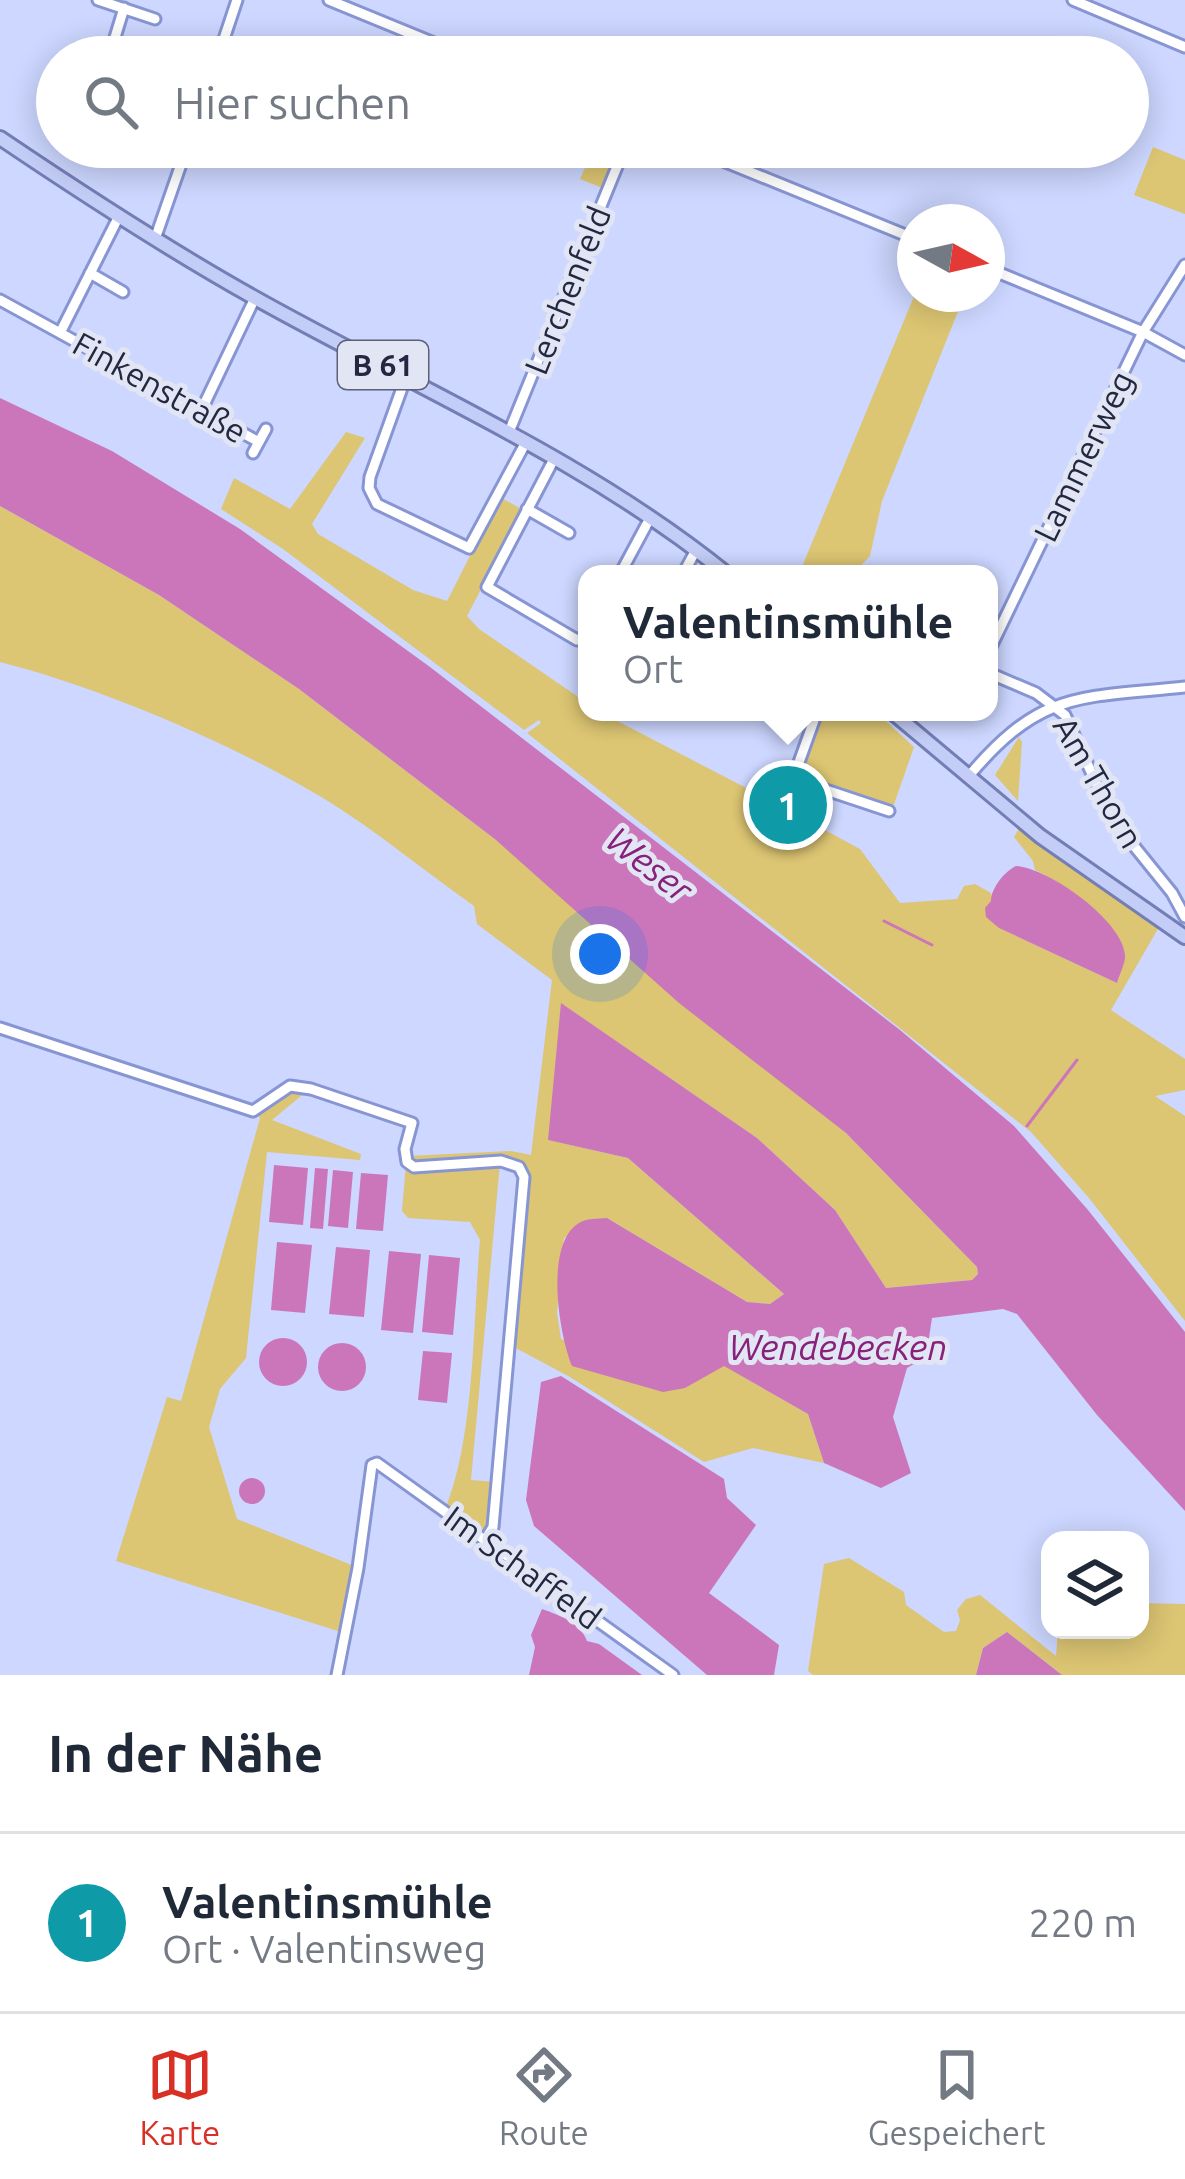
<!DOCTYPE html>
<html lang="de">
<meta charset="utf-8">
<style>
:root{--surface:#fff;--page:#f2f2f3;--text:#1f2937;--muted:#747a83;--line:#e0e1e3;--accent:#d93025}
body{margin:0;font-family:Ubuntu,sans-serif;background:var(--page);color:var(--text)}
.controls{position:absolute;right:36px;bottom:36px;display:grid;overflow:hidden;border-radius:24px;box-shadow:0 6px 30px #0003}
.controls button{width:108px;height:108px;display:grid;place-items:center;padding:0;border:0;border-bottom:3px solid var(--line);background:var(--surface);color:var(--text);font:60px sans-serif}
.compass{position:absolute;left:897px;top:204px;width:108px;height:108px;border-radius:50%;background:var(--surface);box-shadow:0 6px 30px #0003;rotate:98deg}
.you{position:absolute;left:600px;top:954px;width:42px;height:42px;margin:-30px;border:9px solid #fff;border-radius:50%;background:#1a73e8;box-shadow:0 0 0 18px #1a73e833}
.badge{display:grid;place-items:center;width:78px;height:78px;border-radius:50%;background:var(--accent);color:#fff;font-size:39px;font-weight:700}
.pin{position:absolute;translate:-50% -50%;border:6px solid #fff;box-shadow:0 3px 12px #0006}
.popup{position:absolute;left:578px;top:565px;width:420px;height:156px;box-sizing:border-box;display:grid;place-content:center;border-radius:24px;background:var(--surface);filter:drop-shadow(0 3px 9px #0005);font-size:39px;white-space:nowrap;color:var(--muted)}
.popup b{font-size:45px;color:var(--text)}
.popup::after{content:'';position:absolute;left:50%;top:100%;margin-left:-24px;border:24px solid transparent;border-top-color:var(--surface)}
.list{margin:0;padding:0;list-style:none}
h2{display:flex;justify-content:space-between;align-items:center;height:156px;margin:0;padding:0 48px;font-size:51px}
h2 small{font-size:39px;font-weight:400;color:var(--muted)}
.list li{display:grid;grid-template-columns:78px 1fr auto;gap:36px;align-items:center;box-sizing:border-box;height:180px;padding:0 48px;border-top:3px solid var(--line)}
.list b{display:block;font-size:45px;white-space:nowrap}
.list p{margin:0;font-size:39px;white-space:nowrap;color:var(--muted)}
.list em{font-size:39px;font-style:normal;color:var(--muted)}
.icon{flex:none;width:66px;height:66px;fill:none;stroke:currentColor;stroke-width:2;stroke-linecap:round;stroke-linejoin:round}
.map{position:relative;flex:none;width:1185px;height:1675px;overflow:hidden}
.search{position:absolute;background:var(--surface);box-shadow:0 6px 30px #0003;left:36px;right:36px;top:36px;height:132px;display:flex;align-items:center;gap:30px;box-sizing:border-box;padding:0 42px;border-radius:66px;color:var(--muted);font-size:45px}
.sheet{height:336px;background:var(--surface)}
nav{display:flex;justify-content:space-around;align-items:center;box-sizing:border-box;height:168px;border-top:3px solid var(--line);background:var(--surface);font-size:33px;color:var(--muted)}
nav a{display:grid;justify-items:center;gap:6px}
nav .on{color:var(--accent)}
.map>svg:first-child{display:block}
</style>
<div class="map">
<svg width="1185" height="1675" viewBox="0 0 1185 1675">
<rect width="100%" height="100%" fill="#cdd7ff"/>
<path fill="#dcc573" d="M594,147H622L605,189L580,179Z
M1153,147L1185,160V214L1134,195Z
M915,294H965L882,501L870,556L853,574H836L820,568L817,574H799Z
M346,432L365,438L312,524L318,534L413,590L447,601L500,497L523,510L467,616L479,629L587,703V712H600L754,792L816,833L821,828L860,849L900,903L957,899L964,886L975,884L991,893L999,928L1117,983C1130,937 1102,914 1067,891C1056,883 1048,876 1035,870L1033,861L1014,837L1019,829L1159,927L1111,1010L1185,1059V1090L1155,1096L1185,1116V1321L1089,1198L1031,1132L527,733L541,723L539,720L524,730L283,549L221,509L234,478L290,509Z
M0,506L159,595L299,689L496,840L846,1133L977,1267L978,1274L972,1280L886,1288L835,1210L757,1138L562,1004L549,1140L628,1158L784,1294L770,1304L747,1302L607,1218L564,1238L557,1313L561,1339L685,1388L723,1365L808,1414L824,1463L753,1448L704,1462L570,1377L512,1346L528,1176L519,1164L415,1166L408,1156L511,1151L531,1155L552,980L477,924L474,906C424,871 376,830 323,798C233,744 102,688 0,662Z
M821,712H876L914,747L892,810L802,780L798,773Z
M1019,737L1022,742L1018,801L995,775Z
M291,1088L307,1091L272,1120L361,1154L360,1160L267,1152L246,1358L220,1389L209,1427L237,1519L354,1566L341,1632L116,1561L167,1397L181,1401L260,1118L257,1114Z
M406,1163L422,1172L500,1163L471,1480L495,1482L491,1526L477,1530L446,1507C475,1434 473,1320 480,1240L470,1222L408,1218L402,1211Z
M849,1558L904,1592L906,1605L944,1632L956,1631L960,1620L957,1610L966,1599L980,1595L1056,1656L1058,1630H1140V1603L1185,1604V1675H1062L1007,1632L983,1648L976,1675H813L808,1671L824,1564Z"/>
<path fill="#cb76bb" d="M0,398L112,451L240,529L430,667L900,1030L1014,1126L1088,1210L1185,1332V1511L1097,1415L1017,1314L1003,1309L932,1318L926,1357L907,1368L893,1417L911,1473L881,1488L824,1463L808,1414L724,1366L685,1388L663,1392L572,1366C559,1335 544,1244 579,1223C586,1218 598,1219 607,1218L747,1302L770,1304L784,1294L628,1158L548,1140L561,1003L757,1138L835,1210L886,1288L972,1280L978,1274L977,1267L846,1133L679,1003L496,840L299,689L159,595L0,506Z
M1016,866C1049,868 1123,921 1125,955C1126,962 1119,975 1117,983L999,928L986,917L985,908L991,901C991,888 1005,871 1016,866Z
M274,1165L308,1168L303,1225L269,1222Z
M315,1168L328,1169L323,1229L310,1228Z
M333,1170L353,1172L348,1228L328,1226Z
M361,1173L388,1175L383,1231L356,1229Z
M277,1242L312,1245L305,1313L271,1310Z
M336,1247L370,1250L364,1317L329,1314Z
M389,1251L421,1254L413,1333L381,1330Z
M429,1255L460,1258L453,1335L422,1332Z
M259 1362a24 24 0 1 1 48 0a24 24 0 1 1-48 0Z
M318 1367a24 24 0 1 1 48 0a24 24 0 1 1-48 0Z
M423,1351L452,1353L447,1403L418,1400Z
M561,1376L724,1479L727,1498L756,1525L709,1593L779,1645L774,1675H707L534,1526L526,1500L541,1382Z
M239 1491a13 13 0 1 1 26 0a13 13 0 1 1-26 0Z
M542,1609C559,1615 581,1623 587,1641L599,1644L642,1675H529L535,1647L531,1635Z
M1007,1632L1062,1675H976L983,1648Z"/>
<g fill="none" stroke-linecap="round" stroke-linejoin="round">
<path stroke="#cb76bb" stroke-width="3" d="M884,921L932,945
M1027,1126L1077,1060"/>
<g stroke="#8795d3" stroke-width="15">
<path id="minor" d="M98,0L155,19
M329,0L468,57
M1073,0L1185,47
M74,57L77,49L103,57
M109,57L124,8
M218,57L237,0
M689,147L915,239
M112,152L114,147
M155,239L187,147
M987,268L1143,332L1185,355
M90,273L123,292
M0,300L259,442
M60,333L119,216
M406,377L370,477L369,488L377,504L469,548L526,442
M201,411L255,298
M509,432L625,147
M253,453L266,429
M554,459L487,587L577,640L587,635
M527,509L569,533
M620,574L650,518
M683,574L696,550
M989,651L1143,332L1185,265
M989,673L1036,693L1065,715L1113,820L1172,893L1185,917
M968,777C1041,690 1079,698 1185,687
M793,779L889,811
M767,802L793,779L817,712
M0,1028L253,1111L290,1086L311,1089L412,1123L405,1149L407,1162L414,1167L501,1161L519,1167L524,1177L493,1527L485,1540
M337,1675L358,1568L372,1465L377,1463L673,1675"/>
</g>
<g stroke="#727eb4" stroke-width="18">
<path id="major" d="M0,138C83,194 167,249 255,298C414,387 585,459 727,574
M892,712L1040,836L1185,937"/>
</g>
<use href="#minor" stroke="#fff" stroke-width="9"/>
<use href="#major" stroke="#c4cdf7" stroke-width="12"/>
</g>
<g text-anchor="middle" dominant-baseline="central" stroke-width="10" stroke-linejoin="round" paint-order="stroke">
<rect fill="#e2e5f3" stroke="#5c6176" stroke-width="3" x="338" y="341" width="90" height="48" rx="9"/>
<g font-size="30" font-weight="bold" fill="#232841">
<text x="383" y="365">B 61</text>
</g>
<g font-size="33" fill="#232841" stroke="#e2e5f3">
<text transform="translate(567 290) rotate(-68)">Lerchenfeld</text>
<text transform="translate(160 387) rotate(29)">Finkenstraße</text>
<text transform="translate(1083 456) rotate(-64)">Lammerweg</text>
<text transform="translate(1099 782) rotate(60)">Am Thorn</text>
<text transform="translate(523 1567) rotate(36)">Im Schaffeld</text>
</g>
<g font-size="36" font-style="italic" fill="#872179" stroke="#e2e5f3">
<text transform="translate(650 864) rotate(38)">Weser</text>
<text x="838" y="1346">Wendebecken</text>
</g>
</g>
</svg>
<div class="controls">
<button><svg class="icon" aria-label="layers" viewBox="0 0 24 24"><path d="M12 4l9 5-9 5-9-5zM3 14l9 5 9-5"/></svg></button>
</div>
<svg class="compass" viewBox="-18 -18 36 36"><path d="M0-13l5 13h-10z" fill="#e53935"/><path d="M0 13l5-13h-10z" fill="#747a83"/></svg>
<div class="you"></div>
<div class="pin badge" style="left:788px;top:805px;background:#0f9aa8">1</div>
<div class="popup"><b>Valentinsmühle</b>Ort</div>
<div class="search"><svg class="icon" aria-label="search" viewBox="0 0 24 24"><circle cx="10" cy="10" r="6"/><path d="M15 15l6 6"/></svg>Hier suchen</div>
</div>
<section class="sheet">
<h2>In der Nähe<small></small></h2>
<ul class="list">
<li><span class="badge" style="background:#0f9aa8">1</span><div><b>Valentinsmühle</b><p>Ort · Valentinsweg</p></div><em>220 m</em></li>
</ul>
</section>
<nav>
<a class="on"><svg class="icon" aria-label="map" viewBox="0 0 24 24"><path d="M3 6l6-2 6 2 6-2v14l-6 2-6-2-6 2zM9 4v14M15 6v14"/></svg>Karte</a>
<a><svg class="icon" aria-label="directions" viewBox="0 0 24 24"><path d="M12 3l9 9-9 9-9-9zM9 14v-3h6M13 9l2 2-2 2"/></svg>Route</a>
<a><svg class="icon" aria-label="saved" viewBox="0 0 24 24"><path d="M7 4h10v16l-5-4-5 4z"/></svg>Gespeichert</a>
</nav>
